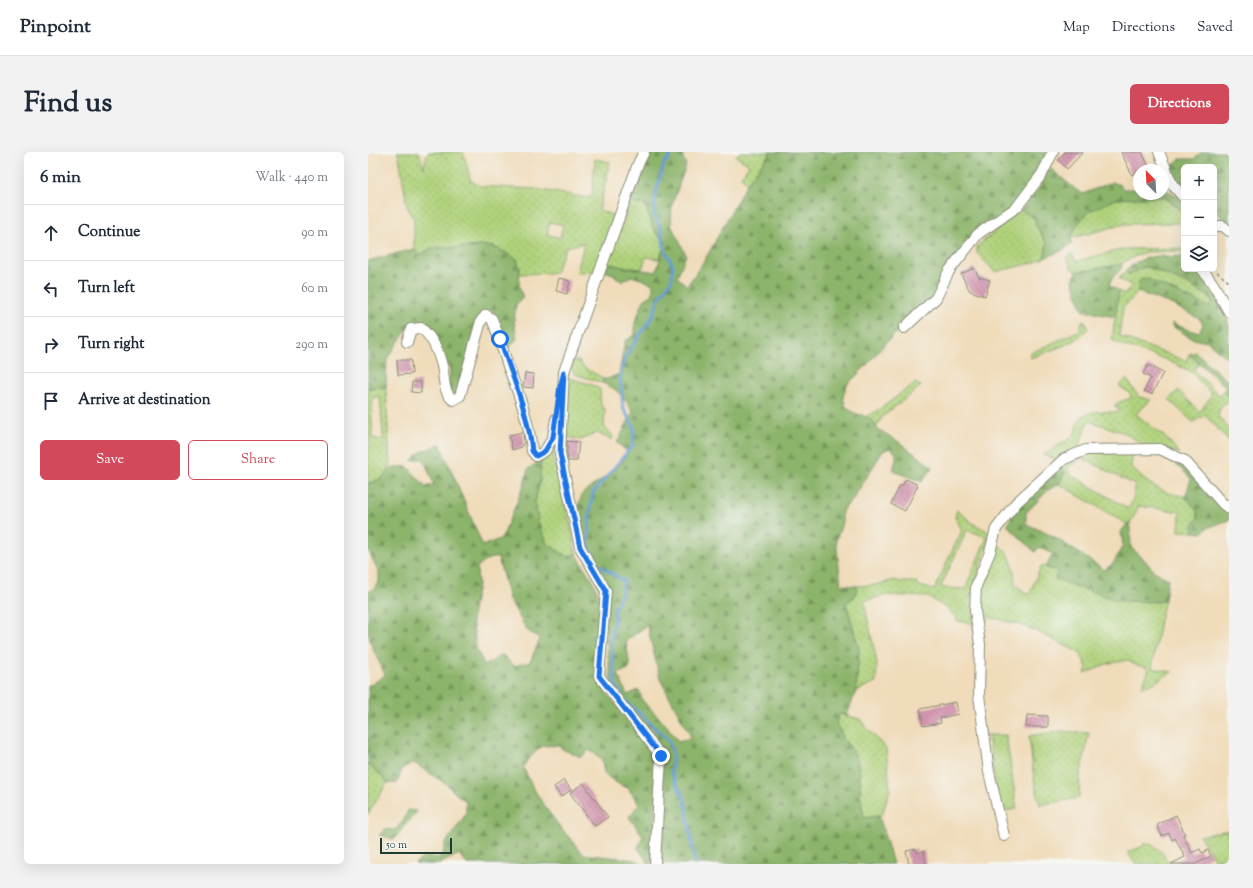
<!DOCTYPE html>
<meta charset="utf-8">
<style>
:root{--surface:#fff;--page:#f2f2f3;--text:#1f2937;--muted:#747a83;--line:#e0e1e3;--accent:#d1495b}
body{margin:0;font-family:"Sorts Mill Goudy",serif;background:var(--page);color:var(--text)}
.controls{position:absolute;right:12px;top:12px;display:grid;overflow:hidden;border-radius:6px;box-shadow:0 4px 16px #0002}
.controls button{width:36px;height:36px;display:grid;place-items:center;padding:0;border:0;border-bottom:1px solid var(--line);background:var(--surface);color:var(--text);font:20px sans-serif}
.compass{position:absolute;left:765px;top:12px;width:36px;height:36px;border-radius:50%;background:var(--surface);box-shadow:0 4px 16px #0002;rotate:336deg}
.scale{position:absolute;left:12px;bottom:10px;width:72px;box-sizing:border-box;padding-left:4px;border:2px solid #1f3d34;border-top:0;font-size:11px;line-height:14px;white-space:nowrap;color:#1f3d34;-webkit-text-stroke:3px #f6f6f2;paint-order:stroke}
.stop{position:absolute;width:12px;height:12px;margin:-9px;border:3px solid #1a73e8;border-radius:50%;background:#fff}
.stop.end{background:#1a73e8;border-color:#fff;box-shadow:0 1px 4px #0008}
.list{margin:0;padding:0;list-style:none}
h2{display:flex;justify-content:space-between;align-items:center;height:52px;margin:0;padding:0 16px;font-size:17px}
h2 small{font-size:13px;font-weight:400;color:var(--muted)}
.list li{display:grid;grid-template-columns:26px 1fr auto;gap:12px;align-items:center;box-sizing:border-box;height:56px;padding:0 16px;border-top:1px solid var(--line)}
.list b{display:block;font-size:15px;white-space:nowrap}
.list em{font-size:13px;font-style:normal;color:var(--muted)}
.actions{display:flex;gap:8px;padding:12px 16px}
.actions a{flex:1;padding:9px 0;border:1px solid var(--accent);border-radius:6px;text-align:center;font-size:14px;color:var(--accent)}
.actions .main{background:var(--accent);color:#fff}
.icon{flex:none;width:22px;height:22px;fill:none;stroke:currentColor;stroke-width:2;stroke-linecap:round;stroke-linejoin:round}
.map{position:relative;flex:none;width:861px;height:712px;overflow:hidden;border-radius:6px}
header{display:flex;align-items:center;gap:24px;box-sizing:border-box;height:56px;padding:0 20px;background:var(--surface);border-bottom:1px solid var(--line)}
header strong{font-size:19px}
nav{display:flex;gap:22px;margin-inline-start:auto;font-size:14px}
.intro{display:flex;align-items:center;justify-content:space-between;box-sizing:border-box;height:96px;padding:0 24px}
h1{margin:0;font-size:28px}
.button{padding:10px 18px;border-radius:6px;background:var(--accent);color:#fff;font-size:14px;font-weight:700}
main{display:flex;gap:24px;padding:0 24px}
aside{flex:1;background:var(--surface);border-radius:6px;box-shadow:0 4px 16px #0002}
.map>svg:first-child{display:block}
</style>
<header>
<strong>Pinpoint</strong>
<nav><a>Map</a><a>Directions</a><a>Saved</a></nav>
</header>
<div class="intro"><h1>Find us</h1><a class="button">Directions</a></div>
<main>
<aside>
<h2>6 min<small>Walk · 440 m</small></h2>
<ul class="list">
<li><svg class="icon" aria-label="ahead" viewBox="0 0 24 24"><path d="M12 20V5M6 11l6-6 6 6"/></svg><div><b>Continue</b></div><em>90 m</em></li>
<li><svg class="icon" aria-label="left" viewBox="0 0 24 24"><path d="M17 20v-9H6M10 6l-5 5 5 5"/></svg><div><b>Turn left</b></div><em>60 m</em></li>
<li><svg class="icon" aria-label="right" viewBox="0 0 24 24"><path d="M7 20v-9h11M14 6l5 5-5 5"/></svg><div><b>Turn right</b></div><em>290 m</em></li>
<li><svg class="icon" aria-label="arrive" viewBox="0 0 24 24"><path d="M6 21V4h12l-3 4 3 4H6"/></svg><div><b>Arrive at destination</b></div></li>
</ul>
<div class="actions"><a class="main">Save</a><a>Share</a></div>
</aside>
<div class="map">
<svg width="861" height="712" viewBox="0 0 861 712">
<defs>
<pattern id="green-dots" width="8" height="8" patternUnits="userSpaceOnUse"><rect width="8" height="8" fill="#b0d27b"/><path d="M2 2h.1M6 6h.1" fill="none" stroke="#97b56b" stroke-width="1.8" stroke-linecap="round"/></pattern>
<pattern id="forest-firs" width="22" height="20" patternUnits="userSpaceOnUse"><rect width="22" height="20" fill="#8cb46b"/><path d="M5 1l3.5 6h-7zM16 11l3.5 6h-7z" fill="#729459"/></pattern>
<pattern id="building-back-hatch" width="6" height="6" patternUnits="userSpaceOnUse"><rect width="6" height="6" fill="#d497b0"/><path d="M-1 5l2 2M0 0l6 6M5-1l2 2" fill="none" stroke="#ab7c90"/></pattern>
</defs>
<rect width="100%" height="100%" fill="#f6f6f2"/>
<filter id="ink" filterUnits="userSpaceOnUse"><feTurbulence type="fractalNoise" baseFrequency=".025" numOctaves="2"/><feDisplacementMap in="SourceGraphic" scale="8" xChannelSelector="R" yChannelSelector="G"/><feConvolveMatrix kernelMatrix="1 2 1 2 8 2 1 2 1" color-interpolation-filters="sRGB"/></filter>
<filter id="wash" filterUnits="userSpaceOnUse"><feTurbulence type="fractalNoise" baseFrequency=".012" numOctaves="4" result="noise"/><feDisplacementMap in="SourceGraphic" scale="16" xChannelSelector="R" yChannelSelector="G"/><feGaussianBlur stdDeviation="0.9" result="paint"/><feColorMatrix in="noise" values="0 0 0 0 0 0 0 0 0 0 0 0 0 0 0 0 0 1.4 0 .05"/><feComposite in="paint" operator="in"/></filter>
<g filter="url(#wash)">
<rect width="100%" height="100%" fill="#f0dcba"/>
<path fill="url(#green-dots)" stroke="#688858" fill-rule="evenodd" d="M29,0H51L56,16L58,5L61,0H95L103,29L112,34L168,37L221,46L224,42L227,7L242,10L231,58L249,65L228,120L209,121L216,91L198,95L187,121L151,122L152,116L115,93L52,103L46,97V68L39,54L31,4ZM182,70L195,73L192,86L179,82Z
M372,0H403L379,31L373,25L381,13L368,4Z
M796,45L816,60V71L757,72L703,86L708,74L720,60L747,47Z
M263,51L277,53L287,80L298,89L291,107L278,105L274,117L254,115L238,111Z
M653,58L667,67L668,73L679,92L676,106L665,111L627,120L609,101V94Z
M816,96V99H815L777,100L757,109L754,112L749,114L709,120L703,116L698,105L704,102L708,109L755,97Z
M780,115L820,132L843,146L844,151L841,156L792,133L771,131L770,140L755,156L751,184L818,209L821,202L831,211L826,218L851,243L855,239L861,246V249C854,252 851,257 850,265L861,276V289L837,263L825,270L801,248L810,238L832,260L844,242L822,219L796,207L756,194L744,188L751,139L757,143L763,133L751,127L758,119L761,123L773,116Z
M714,169L717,170L720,177C706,193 681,198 663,206L661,202L712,178Z
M206,209H211C217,220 226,219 235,227L234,231L207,222L203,215Z
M200,226L222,232L232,237L233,254L237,257L236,274L245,284L244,288L229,281L213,288L193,284Z
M758,227L760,229L771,245L783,248L768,262L798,286L812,301L777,294L757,281L721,269L719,271L710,297L690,308L675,303L706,284L709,273L715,263L717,264C726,257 738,260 748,260L752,257L746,254L751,250L763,246L762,241L751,234Z
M547,231L553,234L514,265L508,276L505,269L497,265C516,257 530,242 547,231Z
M18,235L22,317L14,326L0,332V296L2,293L0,280V236ZM5,245H12L15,283V288L4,286Z
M185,289L186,315L191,319L197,354L202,370L208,401L200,405L179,392L170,369L168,357L167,349L172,329L173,308Z
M766,300L763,313C771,327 789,337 804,342C808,343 813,343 817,345C824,348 829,358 830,366L825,373L826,380L811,379L812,360L771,354L762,372H759L691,332L696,320L693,315L695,311L718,301ZM714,306L767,333V340L762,355L759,356L700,321V316Z
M589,358L606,372L619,379L621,382V388L602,447L606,472L589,469V466L577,455L560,445L519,443L496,449L509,511L508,530L488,539L491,497L478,450L486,445L490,434L507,433L527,428L533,430H549V433L566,438L594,378L587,365ZM599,378L619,385L597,437L576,436L573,434Z
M629,392C645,403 646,414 647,433L661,443L673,414L690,419L687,427L791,450L797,448L792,468L784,516L804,520L784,532L774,535L780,520V516L765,512L760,508L738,512L717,522L719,515L712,501L668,479L649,472L621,465L610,459L612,438Z
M471,562L492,567L497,574L518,597L522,637L514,663L496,666L492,642V622L488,604L476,587L468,571Z
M692,579L721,581L712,625L711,646L672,653L666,627L661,584Z
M620,583H638L649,657L633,659L627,629Z
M0,611L4,616L12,622L19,631L0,662Z
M856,679H861V712H857L854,706L847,708L832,684Z
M776,690C791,695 794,700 802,712H767L760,700L776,694Z"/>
<path fill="url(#forest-firs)" stroke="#567850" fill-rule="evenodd" d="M284,0H313L318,13L304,53L303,73L318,103L309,125L319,134L338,106L379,31L403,0H679L675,9L670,27L659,43L606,88L579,130L515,194L497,215L479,233L475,244L477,254L486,261L494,263L505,269L508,276L531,290L564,315L554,330L528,320L525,317L528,308V301L522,296L515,299L483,350L474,359V371L468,388L473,433L490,434L486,445L478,451L491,497L488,539L479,563L471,562L468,571L476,587L488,604L492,622V642L496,666L511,664L525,712H290L295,602L286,581L256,553L247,541L243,530L237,474L239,455L214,391L210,354L215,341L240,323L254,310L259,299L249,291L265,260C256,246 250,236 234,231L235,227H240L251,222L257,189L267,183V170L276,148L285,142V132L273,127L263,124L254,130L245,122L236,119L240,111L254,115L288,120L298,89L287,80L277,53L263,51ZM279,473L292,527L323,585L311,590L298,573L274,548L271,538L259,543L250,522L262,516L258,489Z
M834,0H861V72C855,68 852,62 846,58V15H816V31L812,29L809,33L802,16L812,7H826Z
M682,16L707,37L715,42L744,30L752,33L756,37H771V42H795V36C806,43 816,45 816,60L796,45L747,47L720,60L708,74L703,86L704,92L693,99L676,106L679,92L668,73L667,67L653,58L671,36Z
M115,93L129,96L149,107L152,116L151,133L155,146L148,152L146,169L149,187L139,198L118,160L110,165L89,242L84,243L80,237L82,220L76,200L65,182L55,176H40L19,207L18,235L0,236V109L46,97L52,103L63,96L109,95Z
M791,104L802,105L816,104V117H828C838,128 859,159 861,174C861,185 861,197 861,208L838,188C828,192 813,179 804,174V171L823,179L831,180L835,173L832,167L805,153L770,140L771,131L773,127L777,126L841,155L844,151L843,146L820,132L780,115L773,116L761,123L758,119C767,109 778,105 791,104Z
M754,112L753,117L744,126L741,133L751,139L747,165L716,159L713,154L705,128L709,120Z
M828,200L858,228H861V246L855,239L858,235L821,202Z
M72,292L115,394L134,386L156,333L160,317L173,308L172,329L167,349L170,369L179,392L200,405L208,401L215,414L225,429L233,451L231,496L238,541L262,568L282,588L291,611L283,712H281L270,696L275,684L261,665L271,652L260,636L252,633L236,622L234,607L221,598L213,605L196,598L190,593L174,594L160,607L155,615C169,649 192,675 215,702L268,708L274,712H99L91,702L71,712H47L57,704L70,706L75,702L77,692L98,662V649L88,642L78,632L46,611L35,615L29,631H19L12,622L4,616L0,611V533H3L17,523L5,497L0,481V440L6,437L11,429V420L0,398V332L14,326L22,317L39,314L58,335L66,332L55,306L43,309L51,301ZM130,405L141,447L159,478L172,487L162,510L146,514L134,502L122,511L117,513L109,499L104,468L106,452L110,433L109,415L120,407Z
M792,300L809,307L845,348L855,358L861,361V368L839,376L834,381L826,380L825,373L830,366L829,358L817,345L823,327C814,317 806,310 793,305Z
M693,315L697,320L691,332L680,338L658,361V372L685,384L736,418L745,412L755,393L753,380L759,372H762L763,396L774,405L786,419L800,427L797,448L791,450L750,449L687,427L690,419L678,415L685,402L671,395L667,400L639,373L652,351Z
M40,658L49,659L26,687L11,683L17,677L27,678L36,668Z"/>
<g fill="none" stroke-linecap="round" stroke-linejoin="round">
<path stroke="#679ed5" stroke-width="3" d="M305,0L296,12L287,44L286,63L293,77L297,98L305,114L304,127L290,148L285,163L256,207L252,224L255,256L266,275L265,293L225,341L222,357L220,390L223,403L229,412L256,429L253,444L246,456V470L243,485L247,532L256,547L301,589L305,603L303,621L317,648L326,705L328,712"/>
</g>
<g id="blocks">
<path fill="url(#building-back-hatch)" d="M697,0H715L699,17L690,8Z
M753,0H774L781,15L771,18V19L764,23Z
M606,116L611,125L622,128L617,144L602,139L593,122Z
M191,126L202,129L199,142L188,139Z
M29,208H43L44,222L30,223Z
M780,213L795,221L784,242L776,239L783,226L775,222Z
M157,221L166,222L165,236L155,235Z
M44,230H53V241L43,240Z
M155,280L156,290V292L154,293V295L144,298L141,283Z
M199,289L211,290L209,309H200L199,301Z
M538,327L550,333L537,359L523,352L532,333L534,334Z
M588,550L590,562L572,566L573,571L555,574L552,557Z
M659,563L680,564V575H658Z
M196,628L203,638L193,645L186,635Z
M215,631L240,665L227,674L202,641Z
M808,663L817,682L815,683L824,701L832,697L834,701L840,698L843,704L828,712H803L817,705L807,686L804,688L801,681L794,684L789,673Z
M548,697L549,701L556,699L558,712H541L538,699Z"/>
</g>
</g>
<g filter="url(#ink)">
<use href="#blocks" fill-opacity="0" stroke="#888c77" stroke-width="1"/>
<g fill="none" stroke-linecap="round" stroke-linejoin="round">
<g stroke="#888c77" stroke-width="12">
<path id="minor" d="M276,0L270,12L196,220L192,302L212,395L238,439L231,524L293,604L287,712
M791,0L804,32L816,46
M846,74H855L861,79
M834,117L845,132L861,160
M536,176L568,146L581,119L610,82L649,55L674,22L685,0
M39,190L43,177L53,176C65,186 70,199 74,214C77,226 74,239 85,248L92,244L113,169L118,163L124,167C130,182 135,198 140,214C151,243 161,268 164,299L168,304L177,299L185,285L188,267
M636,684L621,620L611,543L612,492L607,459L608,434L622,400L628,377L648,351L696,307L718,298L792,297L817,309L855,352L861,356"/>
</g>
<path stroke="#888c77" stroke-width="1.5" stroke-dasharray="3 3" stroke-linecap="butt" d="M849,120L861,130"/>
<use href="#minor" stroke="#fff" stroke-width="10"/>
</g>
</g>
<g fill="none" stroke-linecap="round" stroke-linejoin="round" filter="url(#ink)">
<path stroke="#1a73e8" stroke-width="5" d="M132,187C144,225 160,259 164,299L168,304L177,299L185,285L192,235L196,220L192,302L212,395L238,439L231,524L293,604"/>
</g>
</svg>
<div class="controls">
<button>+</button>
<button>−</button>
<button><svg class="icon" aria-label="layers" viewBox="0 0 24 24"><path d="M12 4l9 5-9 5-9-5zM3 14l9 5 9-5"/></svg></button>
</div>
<svg class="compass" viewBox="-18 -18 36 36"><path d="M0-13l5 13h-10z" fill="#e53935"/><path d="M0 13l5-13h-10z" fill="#747a83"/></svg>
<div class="scale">50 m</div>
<div class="stop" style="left:132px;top:187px"></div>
<div class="stop end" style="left:293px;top:604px"></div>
</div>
</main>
